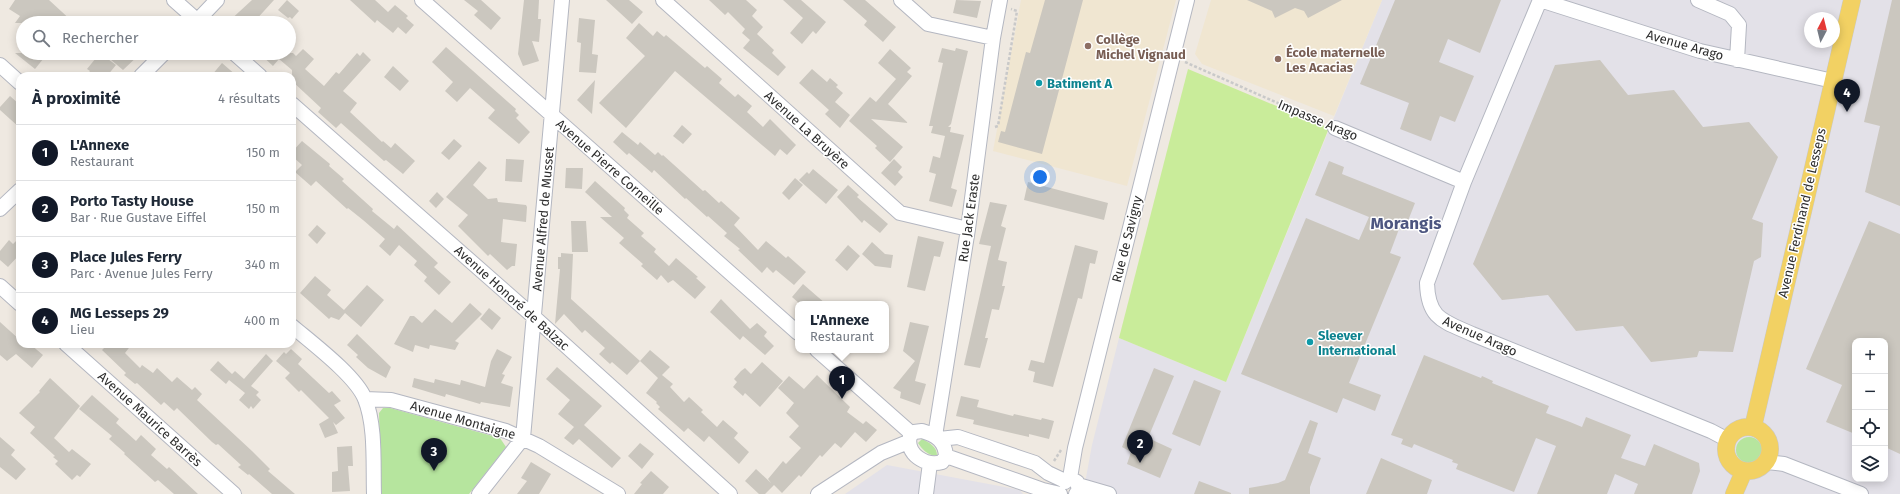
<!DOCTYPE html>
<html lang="fr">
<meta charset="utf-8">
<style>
:root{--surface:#fff;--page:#f2f2f3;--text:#1f2937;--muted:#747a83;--line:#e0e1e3;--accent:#111827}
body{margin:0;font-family:"Fira Sans",sans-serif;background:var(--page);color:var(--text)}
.controls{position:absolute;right:12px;bottom:12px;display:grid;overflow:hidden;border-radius:8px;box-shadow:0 2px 10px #0003}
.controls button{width:36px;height:36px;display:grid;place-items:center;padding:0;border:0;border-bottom:1px solid var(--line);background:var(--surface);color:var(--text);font:20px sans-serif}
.compass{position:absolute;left:1804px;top:12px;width:36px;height:36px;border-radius:50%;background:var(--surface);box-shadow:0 2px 10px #0003;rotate:7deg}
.you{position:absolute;left:1040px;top:177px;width:14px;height:14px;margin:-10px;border:3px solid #fff;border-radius:50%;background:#1a73e8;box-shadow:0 0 0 6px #1a73e833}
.badge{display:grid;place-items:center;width:26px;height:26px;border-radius:50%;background:var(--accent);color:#fff;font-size:13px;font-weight:700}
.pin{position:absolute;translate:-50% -33px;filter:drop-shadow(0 1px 2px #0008)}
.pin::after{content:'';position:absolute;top:21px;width:14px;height:12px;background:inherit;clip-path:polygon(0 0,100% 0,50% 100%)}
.popup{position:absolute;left:795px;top:301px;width:94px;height:52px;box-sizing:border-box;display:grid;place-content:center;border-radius:8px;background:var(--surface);filter:drop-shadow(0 1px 3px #0005);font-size:13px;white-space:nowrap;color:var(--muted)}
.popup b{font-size:15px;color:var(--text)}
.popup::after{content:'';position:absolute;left:50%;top:100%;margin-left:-8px;border:8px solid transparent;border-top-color:var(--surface)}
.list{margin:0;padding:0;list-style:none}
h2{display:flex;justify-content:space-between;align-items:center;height:52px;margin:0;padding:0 16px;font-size:17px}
h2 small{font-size:13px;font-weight:400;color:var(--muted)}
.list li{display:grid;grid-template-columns:26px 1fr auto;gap:12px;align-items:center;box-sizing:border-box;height:56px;padding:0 16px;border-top:1px solid var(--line)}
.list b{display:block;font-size:15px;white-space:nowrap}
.list p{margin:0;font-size:13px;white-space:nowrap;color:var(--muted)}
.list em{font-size:13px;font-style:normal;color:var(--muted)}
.icon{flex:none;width:22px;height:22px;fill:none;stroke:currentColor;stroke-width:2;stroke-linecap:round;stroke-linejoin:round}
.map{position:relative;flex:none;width:1900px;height:494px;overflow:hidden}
.search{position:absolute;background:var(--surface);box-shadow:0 2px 10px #0003;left:16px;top:16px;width:280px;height:44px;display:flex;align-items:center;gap:10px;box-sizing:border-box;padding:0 14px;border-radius:22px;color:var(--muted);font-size:15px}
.panel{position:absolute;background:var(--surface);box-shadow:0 2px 10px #0003;left:16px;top:72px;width:280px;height:276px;border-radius:12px}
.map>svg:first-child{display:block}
</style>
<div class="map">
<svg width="1900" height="494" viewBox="0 0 1900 494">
<rect width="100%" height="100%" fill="#efe9e1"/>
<path fill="#e3e1e8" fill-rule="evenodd" d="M1382,0H1900V494H1083L1092,445L1119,338L1226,382ZM1810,18H1834V42H1810ZM1855,341H1885V479H1855Z
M887,465L1020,490L1023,494H845Z"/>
<path fill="#f0e6d1" d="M1021,0H1176L1127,186L993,151Z
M1211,0H1382L1334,116L1202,64L1195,54Z"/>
<path fill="#b6e59e" d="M383,408H390L500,438L506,447L469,494H381L379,413Z
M1736 450a13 13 0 1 1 26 0a13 13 0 1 1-26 0Z
M922,439C929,442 937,447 937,455C929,457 922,449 918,443Z"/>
<path fill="#c9ec9a" d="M1188,69L1329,128L1226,382L1119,338Z"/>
<path fill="#cbc7bf" d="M15,0H49L74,23H15L20,16L9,9Z
M252,0H274L253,23H227Z
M287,0L299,11L292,19L290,17L288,18L278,10Z
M350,0H375L388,12L395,5L408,16L406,18L414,25L406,34L398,27L393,33L377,20L375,23Z
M464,0H481L501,18L491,30L474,15L478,11Z
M524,0H539L538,19H541L539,42L532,41L539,61L523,66L518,54Z
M606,0H629L643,12L632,24Z
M709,0H746L757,10L752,16L763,27L757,34L774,50L772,53L786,67L778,76L743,48L750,40L742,33L745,29L728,12L725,15Z
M783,0H801L826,22L816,34L813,31L802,44L790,33L803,18Z
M843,0H865L896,27L883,42L864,25L867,21Z
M956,0L981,1L977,18L953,13Z
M1045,0H1083L1042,154L998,142L1001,131L1005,132L1026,52L1030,53Z
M1247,0H1342L1308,18L1304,11L1295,8L1275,18L1272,11Z
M1395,0H1501L1480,53L1448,39L1439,62L1474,76L1455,122L1440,116L1431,141L1400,129L1409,103L1360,84Z
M1892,0H1900V206L1865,192L1880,126L1864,122Z
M579,18L595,20L592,54L598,55L596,73L579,72L581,43L577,42Z
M639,23L653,36L657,31L664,37L666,35L705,68L707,66L722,79L719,83L735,97L738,94L752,106L747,112L763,127L770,119L796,145L787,155L780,149L775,156L675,71L626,128L599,103L645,56L626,38Z
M446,47L516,109L515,111L519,115L516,118L530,132L519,144L488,118L495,110L470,88L457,102L445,91L453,82L432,62Z
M942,48L955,51L956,48L968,51L951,124L948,127H951L950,132L964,135L951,188L957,190L952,207L929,201L936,174L929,172L933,156L940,158L945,136L931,133L933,126H929L943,63L938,62Z
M303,49L314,59L305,69L324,86L336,72L339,74L357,53L360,56L363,52L371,60L343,91L357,103L350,112L382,142L383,141L391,148L395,143L415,161L403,174L386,160L384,161L341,123L336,128L318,112L321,108L292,81V70L279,59L273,66L259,53H293L296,56Z
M890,49L911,68L907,72L912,76L888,104L908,123L871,119L903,147L890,162L875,148L877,146L849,121L870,97L876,102L896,79L878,63Z
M15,53H48L35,69Z
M100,53L116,65L107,76H86L90,71L87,69Z
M116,53H141L123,70L110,59Z
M1600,60L1628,95L1674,90L1703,127L1749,122L1778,157L1752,219L1763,223L1761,257L1754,261L1733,352L1699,351L1697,357L1651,362L1623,326L1576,331L1548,295L1502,300L1473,264L1555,65Z
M222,63L237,76H211Z
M393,66L409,81L400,91L384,77Z
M812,69L827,82L830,78L838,85L836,87L843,93L835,102L850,115L840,128L825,114L829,110L799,83Z
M595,80L592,114L577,100Z
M10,96L20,105V128L0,110V107Z
M682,125L692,134L683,144L673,136Z
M622,132L638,145L640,142L655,155L658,152L662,156L663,155L703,191L705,190L719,203L721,201L740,218L734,225L758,250L766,241L786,258L788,256L806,272L794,285L776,270L773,273L767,267L762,273L738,250L740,249L724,236L727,233L708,216L707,217L686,198L685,199L654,170L652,173L629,153L627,155L613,142Z
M454,139L462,146L449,160L441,153Z
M302,141L330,164L329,166L344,179L342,181L373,209L372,211L394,229L397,225L438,263L434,267L451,282L439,295L424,281L427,277L414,265L417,261L399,245L390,256L379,246L385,239L363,220L348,208L347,209L316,181L311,186L295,172L302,165L292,156V152Z
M506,159L524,160L522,182L505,181Z
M894,159L902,167L898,172L903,177L895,186L881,173Z
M479,161L487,168L473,185L488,199L497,198L498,202L526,205L527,207L526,222L503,219L501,242L517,244L515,266H512L507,270L490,254L488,256L458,226L468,215L446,197Z
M1329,161L1344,167L1342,174L1415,203L1404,231L1399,229L1390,253L1401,257L1349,383L1381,395L1375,411L1343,398L1337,413L1241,374L1306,218L1359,240L1369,217L1315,195Z
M566,168H583L582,189L565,188Z
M813,169L838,190L826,204L799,180L807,172L809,174Z
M795,178L803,185L789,200L782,193Z
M595,181L625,208L624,210L629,215L627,218L644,233L641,236L656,249L654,252L669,266L676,258L698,277L696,278L706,287L695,299L673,280L668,283L661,275L657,280L641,266L643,264L619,243L624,238L600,217H612L585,192Z
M1028,182L1108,203L1104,220L1024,200Z
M848,185L859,195L857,197L888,224L880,233L864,220L862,223L837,197Z
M437,192L444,199L436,208L429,201Z
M990,202L1007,205L1001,226L1006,228L998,260L1007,262L1002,286H1005L999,310L992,309L985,338H988L980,368L964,365L991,246L979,244Z
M571,221H586L588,252H572Z
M1869,221L1900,234V454L1885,447V341H1855V434L1826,422L1842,385L1806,369Z
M317,225L326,233L317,244L308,235Z
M918,236L944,242L940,257L934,256L925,291L907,287Z
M20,237V254L8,267L0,260V251L9,240L13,244Z
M872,242L885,254L893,255L891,268L875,266L862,254Z
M848,245L860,256L847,271L835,260Z
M1075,245L1098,251L1095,264L1090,263L1082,299L1078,298L1053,387L1033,382L1035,372L1028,370L1031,360L1044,363Z
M561,253L573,254L571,299L640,361L627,375L612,362L610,364L599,354L605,348L585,330L582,333L564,314L555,324L560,269H558V257H561Z
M315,276L331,290L327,295L344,310L367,285L384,300L361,327L345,313L339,320L331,317L329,319L300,293Z
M803,284L826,304H800L792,297Z
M721,299L750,329L757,323L767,332L764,336L774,346L765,355L743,336L740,340L710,312Z
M470,303L482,314L455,341L459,343L455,350L430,345L429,349L415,345L413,352L394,344L410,316H414L422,323L435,309L452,323Z
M489,308L501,318L492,330L480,319Z
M0,322L20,340V344H30L43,355L32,368L16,354L7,361L0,355Z
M910,322L929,326L915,381L926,384L920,405L900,398L901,392L893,388L915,361L903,351Z
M357,334L391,367L386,378L368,368L356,357L358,355L347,345Z
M108,344H132L125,353L140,368L142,365L153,373L157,368L172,382L177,377L192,390L195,387L202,394L197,400L252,451L270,469L268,471L295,494H272L249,474L248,475L238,467L241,465L218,444L216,445L212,442L177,408L174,411L164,402L161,405L137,383L135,384L124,375L126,373L102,350Z
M291,349L302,359L298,364L329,393L332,391L341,401L334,405L345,418L336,425L333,422L338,433L325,438L319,424L329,418L301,390L299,392L285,378L290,373L276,361L284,352L286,354Z
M497,349L512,357L502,374L505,375L501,383L513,387L510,407L481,402L480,404L446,394L445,397L412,387L414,378L434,383L435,379L460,385L461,380L485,387L491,361Z
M650,350L670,367L662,375L673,384L670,387L684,402L689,397L703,410L701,412L717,427L723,420L738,433L734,438L749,452L739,464L709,436L704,442L688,428L684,432L658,409L660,407L656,403L657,402L646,393L658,378L640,361Z
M266,354L273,361L251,386L259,392L256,395L261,400L253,409L251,406L249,409L239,400L245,393L229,380L226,384L210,370L218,361L232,374L235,371L244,379Z
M1424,355L1481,378L1482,376L1493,381L1492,383L1549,406L1546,413L1570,422L1582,427L1586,417L1631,435L1621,458L1645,466L1654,444L1699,463L1700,471L1692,494H1634L1638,484L1615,474L1607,494H1537L1556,446L1536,438L1514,492L1456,469L1458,464L1452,462L1453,460L1414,444L1412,448L1401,444L1403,439L1391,435Z
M762,362L783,381L760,407L745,393L743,396L733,387L737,382L734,379L741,371L745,368L751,374Z
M557,367L602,406L584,425L621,458L612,468L579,439L573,445L564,438L574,427L558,414L570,400L546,379Z
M1154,368L1174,376L1148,438L1172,449L1160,478L1127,464L1131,452L1122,447Z
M817,375L850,407L847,412L863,424L866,421L877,430L866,442L855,432L841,448L835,443L822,457L820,455L801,477L799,475L782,493L774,485L765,494H759L745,481L756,469L771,483L768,479L783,461L786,464L801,448L789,437L799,426L786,413L794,403L778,388L789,376L804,389Z
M50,378L80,406L54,438L69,452L72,449L91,464L80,477L77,475L72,480L55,464L58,461L53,457L55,456L30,433L35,427L19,413L40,392L39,391Z
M1194,380L1221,391L1200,446L1172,434Z
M92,395L119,419L116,423L136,441L141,435L156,449L151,455L167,469L169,467L198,494H174L158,480L155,482L124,454L125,453L109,439L112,436L79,409Z
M961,396L979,400L977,407L1013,416L1014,414L1041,420L1042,418L1054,421L1049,439L1029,434V437L973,424L974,420L956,416Z
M1310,420L1318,423L1308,453L1321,458L1310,487V494H1249V488L1278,483L1285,480Z
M0,437L15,450L11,455L26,469L16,480L0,467Z
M640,443L654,454L642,469L628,456Z
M352,446L353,466H348L350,491L332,492V472L338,471L337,447Z
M1381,458L1432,480L1427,494H1366Z
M531,462L551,474L539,494H517L527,481L521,478Z
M651,471L669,487L663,494H634L642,484L640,483Z
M1199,481L1231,493V494H1194Z"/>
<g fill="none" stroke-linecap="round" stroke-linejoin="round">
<g stroke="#b4b7c1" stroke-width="16">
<path id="minor" d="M174,0L200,23
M422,0L798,333
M663,0L900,213L968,229
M901,0L928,24L993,38
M1540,0L1464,182L1427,283C1428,319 1443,321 1472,334L1711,431L1728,440
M1540,0L1700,51L1833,81
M1698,0L1730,14L1739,25L1737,60
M195,23L217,0
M234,53L260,76
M0,65L20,83
M141,76L164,53
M292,104L534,317L730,494
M1335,128L1464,182
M0,209L20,190
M0,286L20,304
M292,326C312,343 356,376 365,399C376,426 373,465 374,494
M66,344L234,494
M817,350L912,434
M365,399L391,400L506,431L539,446L618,494
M922,431C936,435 945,441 946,456L942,462C926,467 905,454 910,436L914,432Z
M935,436L968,229L993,38L1000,0
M939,439L958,437L1035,463L1048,473L1065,481
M946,456L1043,490L1060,494
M1767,462L1784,464L1861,494
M1070,478L1075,448L1187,0
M1065,482L1070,478L1077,482L1079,490L1076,494
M1078,485L1109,494
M479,494L523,438L562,0
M818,494L881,453L908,442
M926,494L930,463"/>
</g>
<g stroke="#c9c9c9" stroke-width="18">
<path id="major" d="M1726 449a22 22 0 1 1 44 0a22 22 0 1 1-44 0Z
M1753,427L1852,0
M1734,494L1744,471"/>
</g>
<path stroke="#c9c9c9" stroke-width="2.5" stroke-dasharray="3 2" stroke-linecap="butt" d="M1185,62L1323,123
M995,127L998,126L1017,11L1011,9
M1054,461L1061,450"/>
<use href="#minor" stroke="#fff" stroke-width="14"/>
<use href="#major" stroke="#f2d163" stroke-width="17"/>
</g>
<g fill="#8d6e63" stroke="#fff" stroke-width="1.5">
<circle cx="1088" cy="46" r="4"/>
<circle cx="1278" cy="59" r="4"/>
</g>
<g fill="#0f9aa8" stroke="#fff" stroke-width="1.5">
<circle cx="1039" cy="83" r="4"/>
<circle cx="1310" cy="342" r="4"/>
</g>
<g text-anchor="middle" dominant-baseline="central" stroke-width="3" stroke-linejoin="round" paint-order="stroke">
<g font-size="13" font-weight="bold" fill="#785e54" stroke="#fff" text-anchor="start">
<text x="1096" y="39">Collège<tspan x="1096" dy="15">Michel Vignaud</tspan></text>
<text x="1286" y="52">École maternelle<tspan x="1286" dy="15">Les Acacias</tspan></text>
</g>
<g font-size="13" fill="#2e2e2e" stroke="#fff">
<text transform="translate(1685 45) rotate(16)">Avenue Arago</text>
<text transform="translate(1318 120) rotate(23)">Impasse Arago</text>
<text transform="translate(807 130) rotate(42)">Avenue La Bruyère</text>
<text transform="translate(610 167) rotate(41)">Avenue Pierre Corneille</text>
<text transform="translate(1802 213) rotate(-77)">Avenue Ferdinand de Lesseps</text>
<text transform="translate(969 218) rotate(-82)">Rue Jack Eraste</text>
<text transform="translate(543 219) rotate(-85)">Avenue Alfred de Musset</text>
<text transform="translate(1127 239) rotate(-76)">Rue de Savigny</text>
<text transform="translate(512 298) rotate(42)">Avenue Honoré de Balzac</text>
<text transform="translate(1480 336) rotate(24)">Avenue Arago</text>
<text transform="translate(150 419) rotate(42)">Avenue Maurice Barrès</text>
<text transform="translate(463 420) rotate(16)">Avenue Montaigne</text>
</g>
<g font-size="13" font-weight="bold" fill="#0d838f" stroke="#fff" text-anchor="start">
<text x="1047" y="83">Batiment A</text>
<text x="1318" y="335">Sleever<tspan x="1318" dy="15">International</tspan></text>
</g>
<g font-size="17" font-weight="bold" fill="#4d5680" stroke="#fff">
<text x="1406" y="223">Morangis</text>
</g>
</g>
</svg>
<div class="controls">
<button>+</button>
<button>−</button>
<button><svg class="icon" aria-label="locate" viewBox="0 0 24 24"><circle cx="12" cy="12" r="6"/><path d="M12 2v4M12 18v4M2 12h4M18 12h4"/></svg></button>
<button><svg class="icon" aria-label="layers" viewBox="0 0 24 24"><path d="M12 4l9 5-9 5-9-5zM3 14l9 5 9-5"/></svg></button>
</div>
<svg class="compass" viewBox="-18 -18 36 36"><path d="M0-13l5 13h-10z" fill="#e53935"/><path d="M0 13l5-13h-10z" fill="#747a83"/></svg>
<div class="you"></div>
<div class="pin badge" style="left:842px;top:399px">1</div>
<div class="popup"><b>L'Annexe</b>Restaurant</div>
<div class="pin badge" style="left:1140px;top:463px">2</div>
<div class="pin badge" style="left:434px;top:471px">3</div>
<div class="pin badge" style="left:1847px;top:112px">4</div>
<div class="search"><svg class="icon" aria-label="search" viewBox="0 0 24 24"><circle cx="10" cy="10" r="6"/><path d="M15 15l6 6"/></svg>Rechercher</div>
<section class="panel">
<h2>À proximité<small>4 résultats</small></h2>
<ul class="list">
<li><span class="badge">1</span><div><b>L'Annexe</b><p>Restaurant</p></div><em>150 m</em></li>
<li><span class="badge">2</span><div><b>Porto Tasty House</b><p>Bar · Rue Gustave Eiffel</p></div><em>150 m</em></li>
<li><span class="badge">3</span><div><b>Place Jules Ferry</b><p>Parc · Avenue Jules Ferry</p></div><em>340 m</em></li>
<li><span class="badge">4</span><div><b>MG Lesseps 29</b><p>Lieu</p></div><em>400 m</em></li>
</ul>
</section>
</div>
